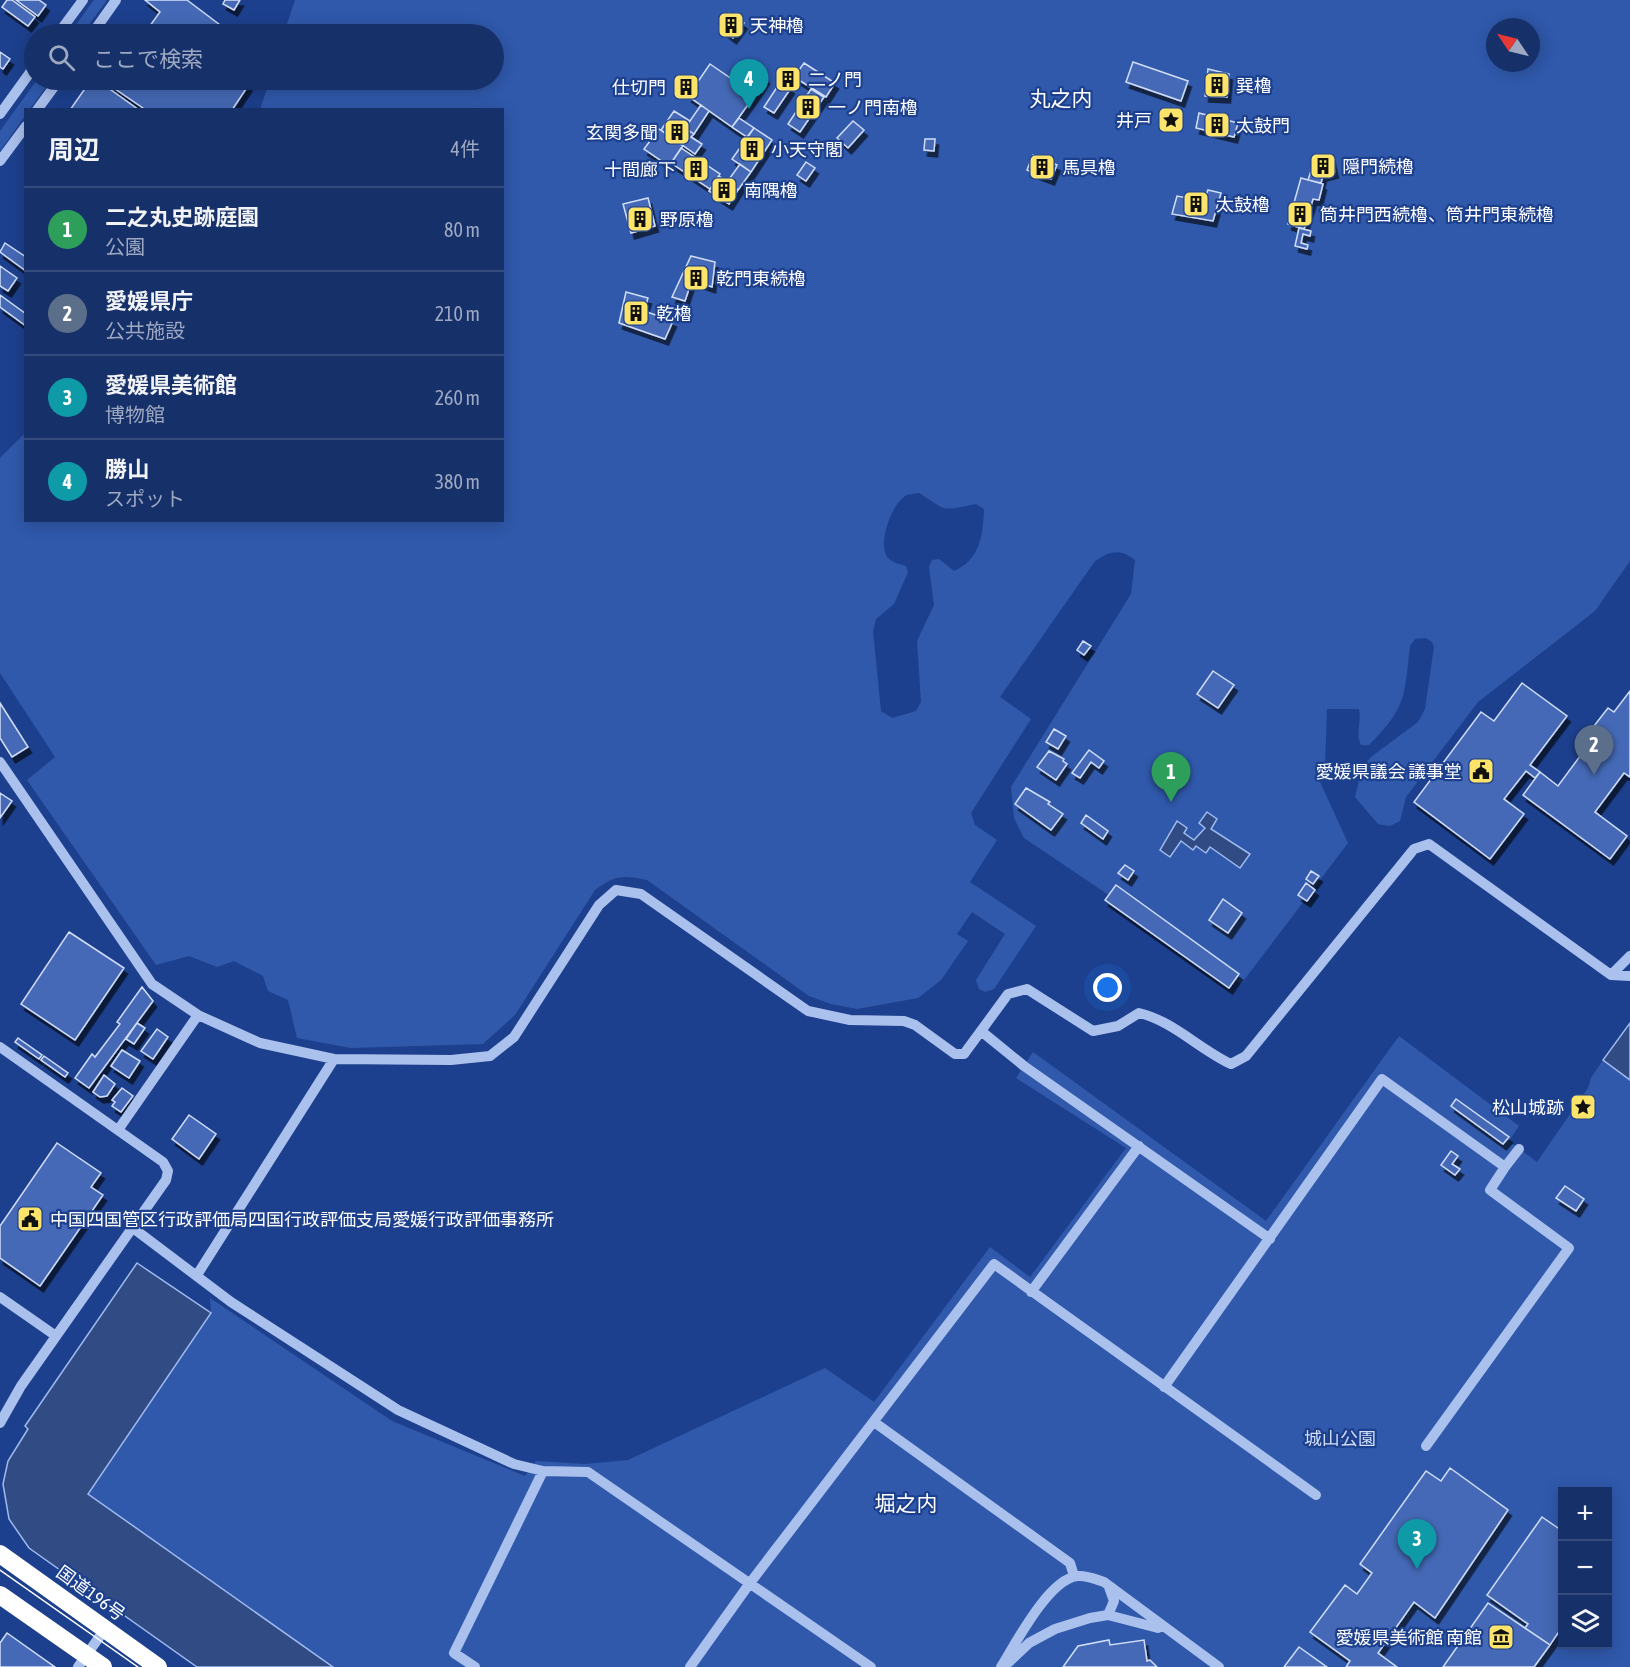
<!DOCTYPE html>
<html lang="ja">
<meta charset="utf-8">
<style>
:root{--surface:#16306a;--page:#1f3870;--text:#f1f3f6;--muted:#9ea9c1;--line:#354b7e;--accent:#fce46a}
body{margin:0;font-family:"Asap Condensed","Noto Sans JP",sans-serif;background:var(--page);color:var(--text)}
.controls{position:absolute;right:18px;bottom:18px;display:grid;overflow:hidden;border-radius:0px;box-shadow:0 3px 15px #0003}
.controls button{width:54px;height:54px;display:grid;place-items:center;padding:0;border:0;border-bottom:2px solid var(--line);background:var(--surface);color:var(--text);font:30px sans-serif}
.compass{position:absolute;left:1486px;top:18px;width:54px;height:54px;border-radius:50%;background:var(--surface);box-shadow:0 3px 15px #0003;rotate:305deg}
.you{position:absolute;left:1108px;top:988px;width:21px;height:21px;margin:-15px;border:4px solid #fff;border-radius:50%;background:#1a73e8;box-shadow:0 0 0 9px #1a73e833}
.badge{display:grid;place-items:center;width:39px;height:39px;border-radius:50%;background:var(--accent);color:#fff;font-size:20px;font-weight:700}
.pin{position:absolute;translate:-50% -50px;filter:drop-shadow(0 2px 3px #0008)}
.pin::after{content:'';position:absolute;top:32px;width:21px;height:18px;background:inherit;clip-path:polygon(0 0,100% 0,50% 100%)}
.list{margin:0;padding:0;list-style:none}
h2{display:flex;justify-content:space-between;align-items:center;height:78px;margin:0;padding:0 24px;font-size:26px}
h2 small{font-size:20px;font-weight:400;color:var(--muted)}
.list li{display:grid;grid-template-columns:39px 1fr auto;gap:18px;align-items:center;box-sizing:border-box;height:84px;padding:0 24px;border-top:2px solid var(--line)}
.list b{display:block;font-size:22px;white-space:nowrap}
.list p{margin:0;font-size:20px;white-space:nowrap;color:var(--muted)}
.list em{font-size:20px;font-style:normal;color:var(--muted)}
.icon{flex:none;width:33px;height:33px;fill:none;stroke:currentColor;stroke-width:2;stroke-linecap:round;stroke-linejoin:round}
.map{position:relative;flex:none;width:1630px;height:1667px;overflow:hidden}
.search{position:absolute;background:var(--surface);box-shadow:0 3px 15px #0003;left:24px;top:24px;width:480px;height:66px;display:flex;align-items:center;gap:15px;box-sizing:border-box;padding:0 21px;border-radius:33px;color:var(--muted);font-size:22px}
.panel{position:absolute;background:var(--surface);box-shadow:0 3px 15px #0003;left:24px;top:108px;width:480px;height:414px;border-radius:0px}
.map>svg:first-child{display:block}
</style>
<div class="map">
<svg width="1630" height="1667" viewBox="0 0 1630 1667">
<defs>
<filter id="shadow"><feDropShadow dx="3.5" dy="6" stdDeviation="0" flood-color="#0009"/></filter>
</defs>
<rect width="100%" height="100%" fill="#1d408e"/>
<path fill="#3059ac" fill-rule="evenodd" d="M94,0H107L82,34H69Z
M295,0H1630V561L1595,611L1478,702L1406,797L1400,821L1390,826L1378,824L1355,797L1362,768L1371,757L1418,722L1425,709L1434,647L1432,642L1426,638L1415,639L1410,646C1404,697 1407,707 1369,745H1361C1355,732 1362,722 1359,709H1327L1325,767L1315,771L1348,843L1241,984L1024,838L1014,818L1011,787L1131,594L1135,560C1120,548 1110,551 1095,561L1000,697L1031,719L971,813L975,825L997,840L970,882L1036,926L994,989L985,992L979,989L976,980L1005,934L972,912L957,934L968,941L941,980L918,998L857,1009L831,1004L809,996L647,880C622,875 615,875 595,890L515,1015L483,1044L351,1048L297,1038L288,1000L268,991L263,976L234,961L217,967L189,956L156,965L27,780L55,757L0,673V458L25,433L26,520H502V110L260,109L270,80H494V34H281L286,27ZM1495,27H1531V63H1495ZM919,493C949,512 940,511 976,504L984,509C983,535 980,560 954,571L939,559L932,560L929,567L934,605L917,641L921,702L916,711L892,718L881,711L873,631L876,619L894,604L908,572L906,566C900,564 893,563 888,558C877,545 891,505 905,496C908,494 914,494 919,493Z
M37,80H51L30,109L26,110L25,116L0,151V131Z
M1399,1036L1519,1126L1509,1141L1537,1162L1588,1088L1591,1078L1603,1060L1630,1080V1667H333L88,1494L211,1313L210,1298L392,1421L525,1476L536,1461L585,1464L628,1460L825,1368L874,1402L990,1247L1030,1277L1126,1148L1016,1078L1033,1052L1266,1221ZM1562,1492H1608V1644H1562Z"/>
<path fill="#314b84" stroke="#9ebaef" stroke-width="1.5" d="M1207,812L1217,819L1211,829L1250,854L1240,868L1210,847L1206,853L1196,846L1193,850L1181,841L1170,857L1160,850L1177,821L1187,828L1184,833L1194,840L1205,828L1199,823Z
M1630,1023V1080L1603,1060Z
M137,1263L211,1313L88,1494L333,1667H197L29,1548L9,1519L3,1484L8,1461L28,1429L25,1426Z"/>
<path fill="#4569b6" stroke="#d1def9" stroke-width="1.5" filter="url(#shadow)" d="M7,0H12L35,17L28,26L2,7Z
M16,0H39L46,5L38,16Z
M187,0L232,34H144L160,12L145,0Z
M225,0H240L234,10L223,4Z
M729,13L744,23L733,38L719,27Z
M0,52L10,59L3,69L0,67Z
M1133,62L1188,81L1181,101L1126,82Z
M804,63L835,83L826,97L794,77Z
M710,64L755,95L732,127L688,96Z
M790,69L797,74L788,86L781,81Z
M1208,69L1229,74L1227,97L1205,96Z
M760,74L766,78L755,95L749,91Z
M91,80H97L139,110H70Z
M111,80H249L248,86L232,110H146L108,84Z
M781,81L791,88L774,113L764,107Z
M811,89L824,97L800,132L788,124Z
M701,105L709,111L694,134L685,128Z
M674,111L690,121L685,128L694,134L691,137L702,144L695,154L661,130Z
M1199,113L1238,123L1234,137L1196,128Z
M739,118L754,128L747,137L732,127Z
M853,121L864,130L848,148L837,138Z
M754,128L772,140L751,172L732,159Z
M659,129L683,146L669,166L644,149Z
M925,139H935L934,151L924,150Z
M681,148L720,174L710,189L671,163Z
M1033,155L1057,165L1051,179L1027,170Z
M1331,155L1335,172L1323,175L1321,183L1308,180L1315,159Z
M806,162L815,168L806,181L797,175Z
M740,164L751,172L738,190L727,182Z
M719,176L738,190L729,204L709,191Z
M1301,178L1323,184L1319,200L1313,199L1304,229L1288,224Z
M1208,190L1221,193L1213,221L1172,214L1177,196L1204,201Z
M648,198L655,226L631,233L623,204Z
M1299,228L1311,231L1310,236L1303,234L1301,243L1308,245L1307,249L1295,246Z
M5,243L26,257V271L0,252Z
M691,256L715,262L712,287L692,280L685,301L672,297Z
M0,266L17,278L8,291L0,286Z
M626,292L648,298L644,311L673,321L665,339L619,323Z
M0,295L26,314V326L0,307Z
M1083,641L1091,646L1084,655L1077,650Z
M1213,671L1234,685L1218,708L1197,694Z
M1522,683L1567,716L1530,765L1540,772L1535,778L1526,771L1504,799L1524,814L1490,859L1414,802L1481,712L1494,721Z
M1630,691V777L1624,773L1595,812L1627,836L1610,859L1523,795L1540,772L1558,786L1589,744L1583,740L1608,708L1614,712Z
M0,703L28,747L12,757L0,738Z
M1054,729L1066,736L1058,749L1046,742Z
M1089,750L1104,761L1099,768L1091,762L1080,778L1072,773Z
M1049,751L1064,759L1063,761L1067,764L1056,780L1037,767Z
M1026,788L1050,802L1048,804L1063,814L1051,830L1015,804Z
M0,793L12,801L0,818Z
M1086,815L1108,831L1103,839L1081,823Z
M1125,865L1134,871L1128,880L1118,873Z
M1311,871L1319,876L1313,884L1306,879Z
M1306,883L1315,890L1307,901L1298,895Z
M1116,885L1239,974L1229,988L1105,900Z
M1223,899L1242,913L1228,933L1209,920Z
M69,932L124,968L75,1040L21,1004Z
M142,987L153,1001L89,1088L75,1078L92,1054L95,1057L120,1024L117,1022Z
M137,1023L145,1028L134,1044L126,1039Z
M157,1029L168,1037L153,1059L141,1051Z
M18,1038L42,1055L39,1059L15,1042Z
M122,1050L140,1061L129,1078L111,1066Z
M44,1056L68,1073L65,1077L41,1060Z
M104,1075L115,1084L107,1096L100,1097L93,1092Z
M122,1088L133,1096L121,1112L112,1106L115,1102L112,1100Z
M1456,1099L1509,1137L1503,1144L1451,1106Z
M189,1115L216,1134L199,1159L172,1139Z
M57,1143L101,1173L91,1187L103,1195L40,1286L0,1258V1226Z
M1451,1151L1458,1156L1452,1164L1460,1169L1455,1175L1441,1165Z
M1565,1186L1584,1199L1576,1211L1556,1198Z
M1450,1468L1508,1510L1435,1618L1414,1602L1378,1653L1397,1667H1346L1350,1661L1310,1632L1345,1585L1357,1594L1372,1573L1360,1564L1426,1471L1441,1481Z
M1542,1517L1558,1528L1562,1522V1627L1550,1645L1525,1628L1528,1624L1487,1595Z
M1488,1603L1550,1645L1534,1667H1443Z
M7,1633L55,1667H0V1643Z
M1109,1640L1110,1645L1144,1640L1147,1661L1150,1660L1157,1667H1063L1078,1646Z
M1299,1647L1327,1667H1284Z"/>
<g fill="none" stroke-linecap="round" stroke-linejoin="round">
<path stroke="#abc1ed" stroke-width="10" d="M58,34L83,0
M92,34L116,0
M37,110L59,80
M0,114L34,67
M0,161L26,126
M0,762L152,984L198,1015L260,1043L334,1059L451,1060L490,1056L514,1037L599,905L616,890L641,894L808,1011L850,1020L904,1021L915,1025L955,1054H964L1008,994L1027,989L1093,1031L1118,1026L1139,1013C1173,1021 1199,1049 1231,1064L1246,1056L1414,849L1429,844L1611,975L1630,976
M1611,975L1630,956
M981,1031L1024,1066L1270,1239
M0,1047L163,1162L168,1171L166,1180L21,1386L0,1423
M118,1130L198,1015
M1505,1167L1519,1149
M133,1228L231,1302L398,1410L514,1464L543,1471L588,1472L871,1667
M197,1275L334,1059
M1031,1292L1139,1146
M0,1297L56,1336
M1164,1387L1382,1079L1505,1167L1490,1190L1569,1248L1426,1446
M874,1422L1070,1563L1074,1576
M1108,1615L1114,1601L1109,1587
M1009,1662L1029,1643L1055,1629L1090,1618L1108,1615L1158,1628
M78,1667L105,1629
M475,1667L454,1653L543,1471
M690,1667L750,1583L994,1264L1316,1495
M1001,1667C1016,1643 1048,1580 1077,1576C1087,1575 1095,1579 1104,1582L1219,1667"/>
<path stroke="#fff" stroke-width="18" d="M0,1554L158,1667
M0,1595L103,1667"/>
<path stroke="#fff" stroke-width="1.5" d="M0,1570L138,1667"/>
</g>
<defs>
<g id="building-square" transform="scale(1.35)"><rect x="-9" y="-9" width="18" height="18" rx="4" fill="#fce46a" stroke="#1d408e"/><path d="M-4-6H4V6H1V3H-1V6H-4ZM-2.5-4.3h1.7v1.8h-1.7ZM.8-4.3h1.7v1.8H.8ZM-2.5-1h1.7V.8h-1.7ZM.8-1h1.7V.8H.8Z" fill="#111"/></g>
<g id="sight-square" transform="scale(1.35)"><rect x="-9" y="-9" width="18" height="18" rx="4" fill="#fce46a" stroke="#1d408e"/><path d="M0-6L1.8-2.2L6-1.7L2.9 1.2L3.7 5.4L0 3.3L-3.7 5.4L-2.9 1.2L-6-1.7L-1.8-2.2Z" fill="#111"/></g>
<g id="civic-square" transform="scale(1.35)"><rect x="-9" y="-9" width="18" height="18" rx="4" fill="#fce46a" stroke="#1d408e"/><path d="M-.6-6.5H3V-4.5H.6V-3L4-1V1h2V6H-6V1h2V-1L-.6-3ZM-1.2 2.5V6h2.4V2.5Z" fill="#111"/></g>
<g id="museum-square" transform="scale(1.35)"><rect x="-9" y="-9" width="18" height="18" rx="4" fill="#fce46a" stroke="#1d408e"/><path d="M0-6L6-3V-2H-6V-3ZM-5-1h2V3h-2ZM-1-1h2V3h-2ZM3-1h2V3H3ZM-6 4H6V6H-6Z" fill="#111"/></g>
</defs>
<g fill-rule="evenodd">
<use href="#building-square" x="731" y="25"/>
<use href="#building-square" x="788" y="79"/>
<use href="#building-square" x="1217" y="85"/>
<use href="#building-square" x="686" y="87"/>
<use href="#building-square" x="808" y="107"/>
<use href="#sight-square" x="1171" y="120"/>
<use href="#building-square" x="1217" y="125"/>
<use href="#building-square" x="677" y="132"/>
<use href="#building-square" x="752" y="149"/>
<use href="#building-square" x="1323" y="166"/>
<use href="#building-square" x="1042" y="167"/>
<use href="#building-square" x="696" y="169"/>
<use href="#building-square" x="724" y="190"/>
<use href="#building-square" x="1196" y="204"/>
<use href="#building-square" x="1300" y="214"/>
<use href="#building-square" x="640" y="219"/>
<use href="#building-square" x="696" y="278"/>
<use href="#building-square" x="636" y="313"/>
<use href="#civic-square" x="1481" y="771"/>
<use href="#sight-square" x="1583" y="1107"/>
<use href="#civic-square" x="30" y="1219"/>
<use href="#museum-square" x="1501" y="1637"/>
</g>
<g text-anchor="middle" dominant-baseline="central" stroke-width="4.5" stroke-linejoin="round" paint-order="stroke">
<g font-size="18" fill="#fff" stroke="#1d408e" text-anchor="start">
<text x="750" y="25">天神櫓</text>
<text x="808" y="79">二ノ門</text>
<text x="1236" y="85">巽櫓</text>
<text x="666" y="87" text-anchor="end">仕切門</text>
<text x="828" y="107">一ノ門南櫓</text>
<text x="1152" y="120" text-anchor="end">井戸</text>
<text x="1236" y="125">太鼓門</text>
<text x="658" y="132" text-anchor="end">玄関多聞</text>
<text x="771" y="149">小天守閣</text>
<text x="1342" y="166">隠門続櫓</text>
<text x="1062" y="167">馬具櫓</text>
<text x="676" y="169" text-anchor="end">十間廊下</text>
<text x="744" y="190">南隅櫓</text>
<text x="1216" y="204">太鼓櫓</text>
<text x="1320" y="214">筒井門西続櫓、筒井門東続櫓</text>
<text x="660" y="219">野原櫓</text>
<text x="716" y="278">乾門東続櫓</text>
<text x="656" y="313">乾櫓</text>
<text x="1462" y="771" text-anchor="end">愛媛県議会 議事堂</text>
<text x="1564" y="1107" text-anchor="end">松山城跡</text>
<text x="50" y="1219">中国四国管区行政評価局四国行政評価支局愛媛行政評価事務所</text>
<text x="1482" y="1637" text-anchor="end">愛媛県美術館 南館</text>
</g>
<g font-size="18" fill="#d1def9" stroke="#1d408e">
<text x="1340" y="1438">城山公園</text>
</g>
<g font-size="18" fill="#fff" stroke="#1d408e">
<text transform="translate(91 1593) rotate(36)">国道196号</text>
</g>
<g font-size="21" fill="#fff" stroke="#1d408e">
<text x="1061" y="98">丸之内</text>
<text x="906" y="1503">堀之内</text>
</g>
</g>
</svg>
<div class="controls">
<button>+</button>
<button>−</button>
<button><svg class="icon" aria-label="layers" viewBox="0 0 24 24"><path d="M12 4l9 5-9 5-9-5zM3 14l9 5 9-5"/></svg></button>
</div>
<svg class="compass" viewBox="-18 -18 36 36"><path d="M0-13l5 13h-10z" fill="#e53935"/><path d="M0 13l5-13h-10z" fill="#9ea9c1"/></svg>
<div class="you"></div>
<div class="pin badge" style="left:1171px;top:802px;background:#2e9e5b">1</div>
<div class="pin badge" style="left:1594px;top:775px;background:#5c6f8a">2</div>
<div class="pin badge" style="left:1417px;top:1569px;background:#0f9aa8">3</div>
<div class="pin badge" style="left:749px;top:109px;background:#0f9aa8">4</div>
<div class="search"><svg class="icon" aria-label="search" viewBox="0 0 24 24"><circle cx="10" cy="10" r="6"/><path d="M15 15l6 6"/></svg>ここで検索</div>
<section class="panel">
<h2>周辺<small>4件</small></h2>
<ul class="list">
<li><span class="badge" style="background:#2e9e5b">1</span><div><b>二之丸史跡庭園</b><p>公園</p></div><em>80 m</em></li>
<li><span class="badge" style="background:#5c6f8a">2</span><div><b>愛媛県庁</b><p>公共施設</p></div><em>210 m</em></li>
<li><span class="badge" style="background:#0f9aa8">3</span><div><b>愛媛県美術館</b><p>博物館</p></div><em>260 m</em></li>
<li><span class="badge" style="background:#0f9aa8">4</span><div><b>勝山</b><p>スポット</p></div><em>380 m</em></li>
</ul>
</section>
</div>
